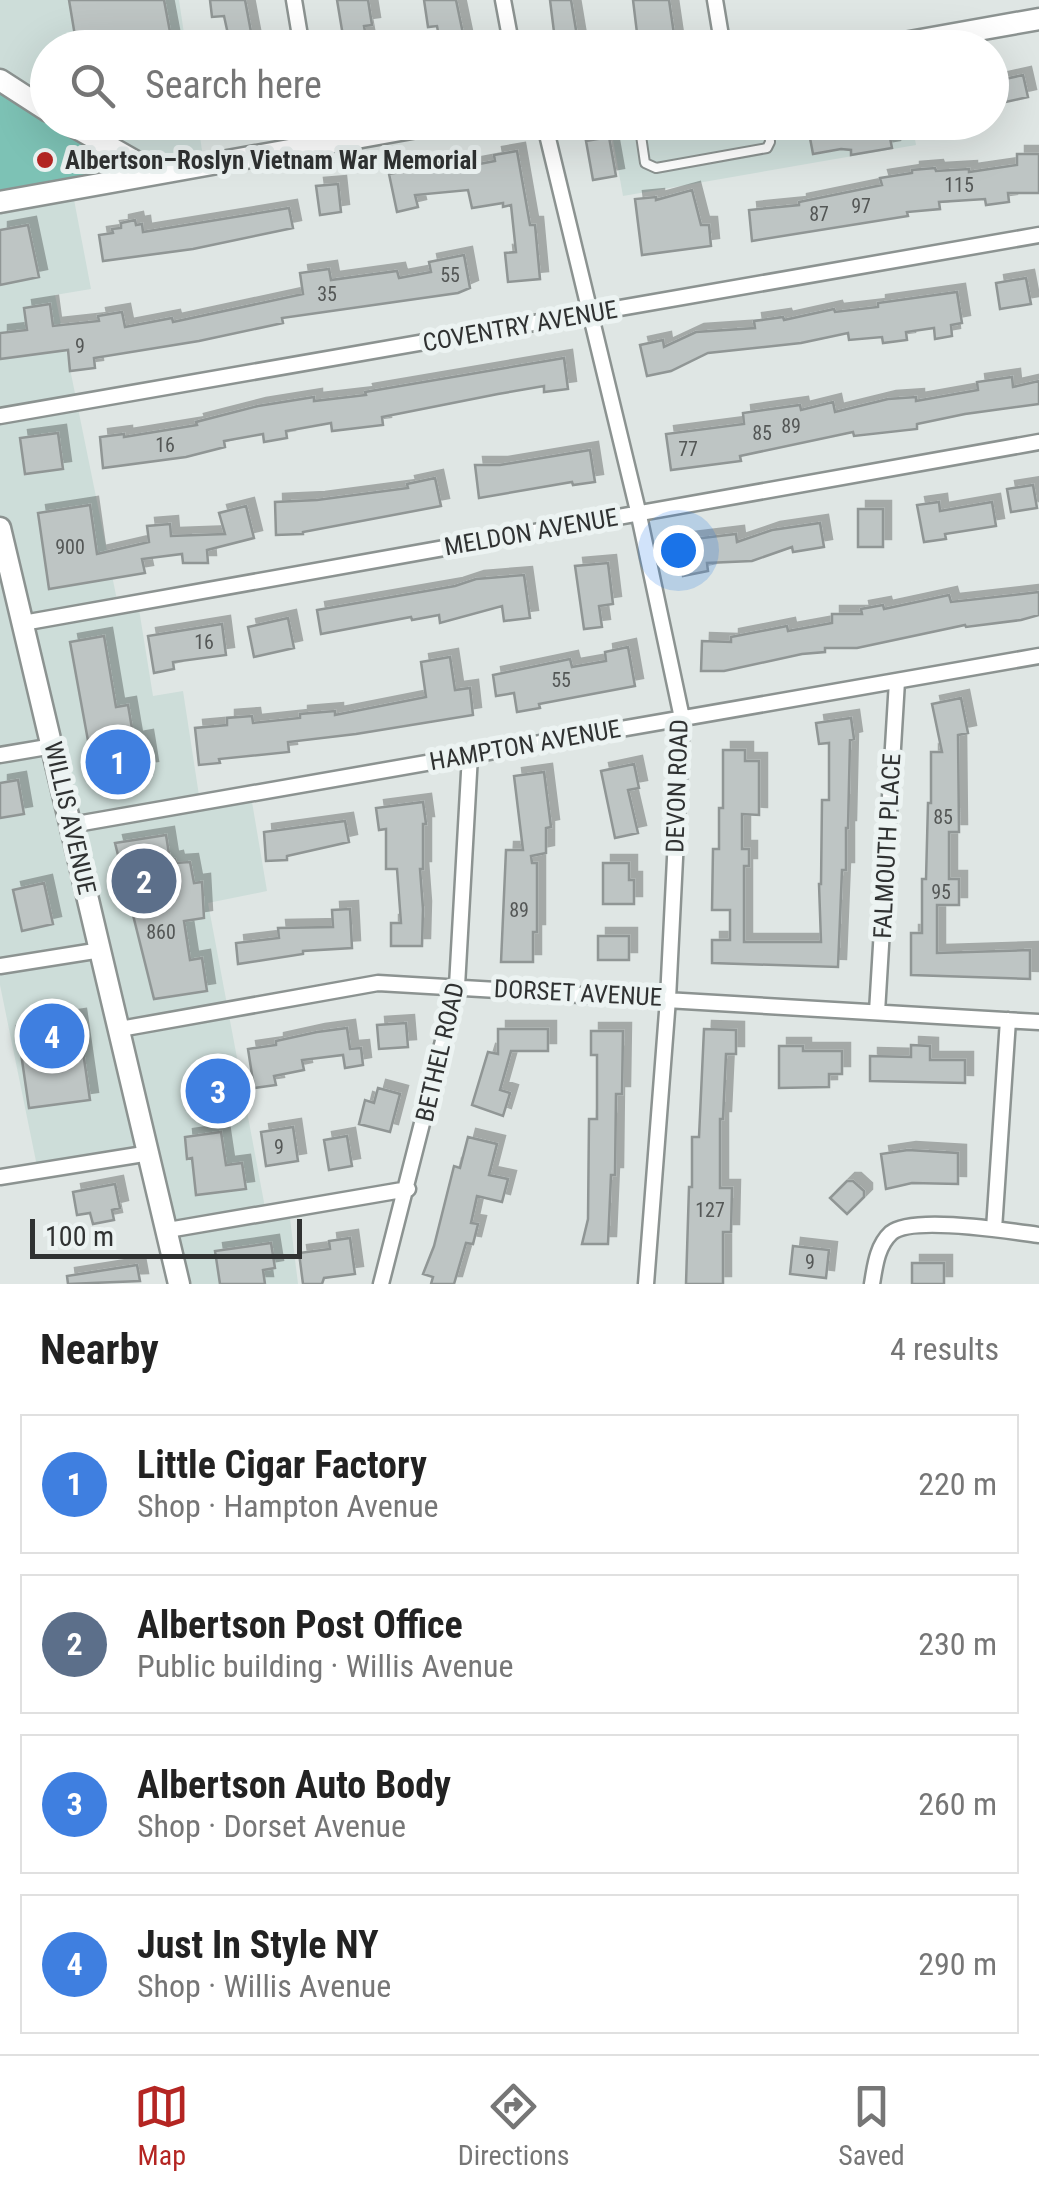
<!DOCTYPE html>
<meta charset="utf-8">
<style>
:root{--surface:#fff;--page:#f6f6f6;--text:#222;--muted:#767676;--line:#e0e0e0;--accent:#b42522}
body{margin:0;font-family:"Roboto Condensed",sans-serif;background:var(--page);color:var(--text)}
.scale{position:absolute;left:30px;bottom:25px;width:272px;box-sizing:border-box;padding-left:10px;border:5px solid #303232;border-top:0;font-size:28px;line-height:35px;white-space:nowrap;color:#303232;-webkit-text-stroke:8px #ecf3f2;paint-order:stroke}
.you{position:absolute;left:678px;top:550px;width:35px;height:35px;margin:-25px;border:8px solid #fff;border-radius:50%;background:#1a73e8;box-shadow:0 0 0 15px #1a73e833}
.badge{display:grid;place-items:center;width:65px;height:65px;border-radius:50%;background:var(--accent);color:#fff;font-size:32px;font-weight:700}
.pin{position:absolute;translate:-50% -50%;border:5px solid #fff;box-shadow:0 2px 10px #0006}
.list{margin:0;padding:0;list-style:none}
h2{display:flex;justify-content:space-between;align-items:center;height:130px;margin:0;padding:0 40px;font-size:42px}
h2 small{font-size:32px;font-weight:400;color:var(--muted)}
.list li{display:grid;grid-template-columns:65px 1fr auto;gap:30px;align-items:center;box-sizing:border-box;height:140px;margin:0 20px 20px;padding:0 20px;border:2px solid var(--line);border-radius:0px}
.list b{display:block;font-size:38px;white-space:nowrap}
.list p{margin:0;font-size:32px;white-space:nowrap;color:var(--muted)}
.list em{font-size:32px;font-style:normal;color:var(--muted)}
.icon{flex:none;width:55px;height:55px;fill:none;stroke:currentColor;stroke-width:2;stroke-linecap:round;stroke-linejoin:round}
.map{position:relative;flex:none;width:1039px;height:1284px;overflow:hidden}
.search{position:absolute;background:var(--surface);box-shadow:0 10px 40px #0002;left:30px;right:30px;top:30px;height:110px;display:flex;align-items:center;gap:25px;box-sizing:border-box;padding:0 35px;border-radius:55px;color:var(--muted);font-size:38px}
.sheet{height:770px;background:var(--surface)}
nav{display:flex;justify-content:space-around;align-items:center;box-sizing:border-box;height:140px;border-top:2px solid var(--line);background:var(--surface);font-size:28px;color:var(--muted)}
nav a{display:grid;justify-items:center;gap:5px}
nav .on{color:var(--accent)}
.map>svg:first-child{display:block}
</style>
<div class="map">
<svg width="1039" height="1284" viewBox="0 0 1039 1284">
<defs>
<filter id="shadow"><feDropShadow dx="8" dy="-8" stdDeviation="0" flood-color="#0004"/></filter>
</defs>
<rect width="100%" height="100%" fill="#dfe6e4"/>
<path fill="#cdddd9" d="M0,0H179L186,47L48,48L47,112L0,81Z
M66,123H198L204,164L154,172Z
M610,123H912L916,145L623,196Z
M72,189L91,289L55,295L118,605L138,603L153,696L183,691L200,802L251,796L267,891L208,903L266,1213L289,1210L298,1284H179L149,1153L38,1171L0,985V202Z"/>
<path fill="#7dc2b5" d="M0,81L47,112L48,122L66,123L154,172L0,202Z"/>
<path fill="#bec5c4" stroke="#909695" stroke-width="2.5" filter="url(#shadow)" d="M69,0H164L173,48H77Z
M210,0H245L254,48H231L224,16L212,17Z
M337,0H368L372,25L364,26L368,48H345Z
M424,0H456L466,48H441L437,26L428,27Z
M550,0H571L579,48H556Z
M633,0H669L675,41L651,44L649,32L637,33Z
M1023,75L1028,97L1001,103L996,81Z
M807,122H887L892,148L851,155V150L841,149L813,154Z
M609,137L616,176L593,180L586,141Z
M517,151L530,225H535L540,279L508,282L505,253L516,252L511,205L503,207V203L472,208L468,190L415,195L418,207L397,212L389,174L452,162L453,169L495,161L494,155Z
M1017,154H1039V193H1008L1009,202L986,205L985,199L939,202L940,209L907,212L908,216L752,241L749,210L799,205V202L882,185L880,178L912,173V170L935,168L936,171L969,169V172L1017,165Z
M338,184L341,212L320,215L316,186Z
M692,190L701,225H709L711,246L642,255L635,199L656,197V200Z
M289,208L293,228L193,249L103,261L99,235L113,233L112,229L121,228V223L135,220L136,225L142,224L143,232Z
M28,225L39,277L0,285V230Z
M464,255L470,288L458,293L282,318L283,323L199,341L94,358L95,368L70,371L68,350L0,359V333L27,330L24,308L50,304L53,326L99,321L98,316L122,312L125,327L172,318L173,322L303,294L300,273L329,269L331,280L397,271L399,278L431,272L429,262Z
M1026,278L1031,304L1000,309L996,283Z
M957,292L962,323L951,325L952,336L935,339L934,328L906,332L907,340L883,343L882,337L849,340L848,333L801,343L708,353L671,371L647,376L640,345L663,340L664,347L696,332L755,328L754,321L783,317L784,320L834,309L835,312L878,307V303Z
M564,358L568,389L544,392V386L498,394L382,417L383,425L332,431L331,423L286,431L287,438L264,442L263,434L224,441L225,447L186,457L103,468L100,437L124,434V437L197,425L196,422L258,406L314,397V401L366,395L365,392Z
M1012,377L1013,387L1039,381V404L965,414L917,424V429L854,436L853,432L740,456L741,461L671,470L666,434L744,424L743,413L800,405L801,410L833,402L835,412L888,399L916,397V401L978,390L977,382Z
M58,433L63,469L25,474L20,438Z
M590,450L595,482L573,485L572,482L479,498L475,465H500Z
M435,478L441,506L303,532V534L276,535L275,502L317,500L408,488L407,484Z
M1033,485L1037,508L1011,512L1007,489Z
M939,502L940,511L992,502L996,526L945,534L946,539L924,542L917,505Z
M90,505L97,554L149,542L147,526L170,524L171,536L225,534L219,513L246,506L254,538L207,550L208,563H183L182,554L142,559L145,573L49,589L38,513Z
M858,509H883V547H858Z
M820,523L824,547L793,552L792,547L752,561L707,563L708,571L683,576L677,541L736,534L737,542L772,530Z
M608,563L613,604L599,606L602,627L584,629L575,566Z
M524,575L530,618L504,621L502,606L440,623L439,615L412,620L411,617L321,634L317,610L455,586L476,579Z
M1039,592V615L1021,620L966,627L965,625L857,648H825V652L802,654L724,671H701L702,641L731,642V637L787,626L788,631L832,623V614H862L861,609L883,605L884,609L949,595L951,602Z
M288,618L294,648L254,657L248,627Z
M222,624L226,655L173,662L174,669L154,673L148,636Z
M104,636L116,707L128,705L134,740L145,738L150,769L142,770L144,782L97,790L70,642Z
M628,647L635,686L539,704L540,708L517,712L514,693L496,696L493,675L570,659L572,667L606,661L605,652Z
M450,657L455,690L470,688L473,715L356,734L288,742L289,752L219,759L220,763L199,765L195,728L227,725V718L252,716L253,723L300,718V714L335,711V715L426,697L421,662Z
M961,698L968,733L958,735L959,832H949V879H959V905H937V953L1030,950V979L911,975V933H922V879H926L928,803H931V752H942L932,704Z
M851,718L854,739L850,740L848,828H846V870H842L838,967L712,963V940H730V910H712L713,849H719V808H723V750H745V761H759V815L742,814V849H749V866H744V942H821L819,884H821L822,800H829V743L819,744L816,723Z
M634,764L639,788L628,790L638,833L615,838L601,771Z
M544,772L551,827L546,828V853L531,856L532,863H537V932H533V962H501L506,850H523L514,776Z
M18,780L24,814L0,818V783Z
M423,802L426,824H423V869H420L423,909L422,946H391V923H401L397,869H386V829L379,830L376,808Z
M345,821L349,842L287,856V860L266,861L264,832Z
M166,835L170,860L175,859L176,863L190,862L194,883L202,882L204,918L184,921L190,960L202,958L207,991L154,999L115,843Z
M603,863H629V880H634V904H603Z
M44,883L53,924L22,931L13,890Z
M350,909L352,948L303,951V954L238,964L236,943L279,938L278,928L333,927L332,910Z
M598,936H629V960H598Z
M78,1017L90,1100L29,1108L17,1026Z
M406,1023L408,1047L379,1049L377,1025Z
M347,1028L350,1049L361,1048L363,1065L345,1068L343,1055L302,1060L304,1070L274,1076L276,1085L254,1088L248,1049L276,1045V1041L317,1032Z
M498,1029H548V1051H511L500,1090L510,1093L503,1116L472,1105L488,1052L498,1054Z
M704,1029L736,1030V1054H726L723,1119H720V1188H732L731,1232H723V1284H686L689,1187H692V1137H699Z
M591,1031H623L622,1094H616L615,1175H611L608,1244H582L588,1219L589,1119H597V1055H591Z
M911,1045L930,1046V1060H965V1083L870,1081V1056L911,1057Z
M779,1046H803V1051H842V1074H829V1087L779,1088Z
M225,1069L234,1107L211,1113L201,1075Z
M378,1088L400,1094L390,1132L359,1124L365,1100L374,1103Z
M293,1127L298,1161L266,1166L261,1132Z
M221,1132L226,1165L242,1163L246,1189L196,1195L192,1158L187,1159L185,1137Z
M347,1136L352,1166L329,1170L324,1140Z
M468,1137L497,1144L489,1175L508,1179L502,1202L477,1196L471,1223L478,1224L473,1244L466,1243L454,1284H431L433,1277L423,1274L434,1246L454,1166L460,1168Z
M908,1150L958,1153V1184L912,1183L886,1189L881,1154Z
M847,1181H853L864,1191V1197L847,1214L830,1198Z
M115,1184L120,1208L112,1210L114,1220L93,1224L90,1213L77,1215L73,1192Z
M350,1238L355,1274L324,1278L322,1284H303L299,1253L330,1249L329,1241Z
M271,1243L275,1268L263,1270L265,1284H220L215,1251Z
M793,1246L829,1250L826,1278L790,1274Z
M912,1263H944V1284H912Z
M137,1265L140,1281L68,1284L67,1276Z"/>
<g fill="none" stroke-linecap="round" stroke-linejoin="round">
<g stroke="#8c9391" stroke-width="12">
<path id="lane" d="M639,122L645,163L656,168L767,148L770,142L769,122"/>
</g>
<g stroke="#8c9391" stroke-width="19">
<path id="street" d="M294,0L302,48
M503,0L512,48
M715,0L723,48
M314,122L318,144
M544,122L638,511L682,718L668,999L646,1284
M0,416L1039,235
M23,623L1039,442
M0,755L53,746
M71,825L1039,656
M0,966L101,950
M877,1012L897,681
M120,1029L378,983L1039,1022
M0,1177L150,1153
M994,1229L1008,1020
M168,1230L408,1189
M381,1284L457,986L470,755
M872,1284C875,1266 877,1246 891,1233C912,1215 1009,1231 1039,1235"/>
</g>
<g stroke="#8c9391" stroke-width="25">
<path id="secondary" d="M876,48L1039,19
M0,80L48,111
M66,122L154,172
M0,202L445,122
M0,528L179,1284"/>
</g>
<use href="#lane" stroke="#fff" stroke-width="8"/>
<use href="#street" stroke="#fff" stroke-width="14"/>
<use href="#secondary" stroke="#fff" stroke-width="20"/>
</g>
<circle fill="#b42522" stroke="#ecf3f2" stroke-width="4" cx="45" cy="160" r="10"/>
<g text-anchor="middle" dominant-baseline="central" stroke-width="10" stroke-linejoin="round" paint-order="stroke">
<g font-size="20" fill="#545756">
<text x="959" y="185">115</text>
<text x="861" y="206">97</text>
<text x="819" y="214">87</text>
<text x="450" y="275">55</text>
<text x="327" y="294">35</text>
<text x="80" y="346">9</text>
<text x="791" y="426">89</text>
<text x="762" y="433">85</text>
<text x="165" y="445">16</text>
<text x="688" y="449">77</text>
<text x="70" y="547">900</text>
<text x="204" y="642">16</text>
<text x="561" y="680">55</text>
<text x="943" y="817">85</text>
<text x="941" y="892">95</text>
<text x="519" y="910">89</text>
<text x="161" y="932">860</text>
<text x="279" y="1147">9</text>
<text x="710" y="1210">127</text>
<text x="810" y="1262">9</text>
</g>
<g font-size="25" font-weight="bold" fill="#303232" stroke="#ecf3f2" text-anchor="start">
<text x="65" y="160">Albertson–Roslyn Vietnam War Memorial</text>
</g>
<g font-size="25" fill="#303232" stroke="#ecf3f2">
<text transform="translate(520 326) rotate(-10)">COVENTRY AVENUE</text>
<text transform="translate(531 532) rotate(-10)">MELDON AVENUE</text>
<text transform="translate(525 745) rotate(-10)">HAMPTON AVENUE</text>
<text transform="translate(677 786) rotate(-88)">DEVON ROAD</text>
<text transform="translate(70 818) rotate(77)">WILLIS AVENUE</text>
<text transform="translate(887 846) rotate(-87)">FALMOUTH PLACE</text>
<text transform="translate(578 993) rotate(3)">DORSET AVENUE</text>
<text transform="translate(440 1052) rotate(-77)">BETHEL ROAD</text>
</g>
</g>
</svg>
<div class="scale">100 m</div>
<div class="you"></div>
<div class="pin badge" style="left:118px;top:762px;background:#3f7fe0">1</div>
<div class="pin badge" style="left:144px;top:881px;background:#5c6f8a">2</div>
<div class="pin badge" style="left:218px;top:1091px;background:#3f7fe0">3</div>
<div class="pin badge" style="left:52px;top:1036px;background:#3f7fe0">4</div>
<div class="search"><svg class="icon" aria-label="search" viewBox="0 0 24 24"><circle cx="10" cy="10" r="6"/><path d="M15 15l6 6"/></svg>Search here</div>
</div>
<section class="sheet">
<h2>Nearby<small>4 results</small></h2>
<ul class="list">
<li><span class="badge" style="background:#3f7fe0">1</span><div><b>Little Cigar Factory</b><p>Shop · Hampton Avenue</p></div><em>220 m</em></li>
<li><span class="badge" style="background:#5c6f8a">2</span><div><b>Albertson Post Office</b><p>Public building · Willis Avenue</p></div><em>230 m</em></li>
<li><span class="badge" style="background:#3f7fe0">3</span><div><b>Albertson Auto Body</b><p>Shop · Dorset Avenue</p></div><em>260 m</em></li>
<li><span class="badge" style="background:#3f7fe0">4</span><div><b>Just In Style NY</b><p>Shop · Willis Avenue</p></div><em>290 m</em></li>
</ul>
</section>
<nav>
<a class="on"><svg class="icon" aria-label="map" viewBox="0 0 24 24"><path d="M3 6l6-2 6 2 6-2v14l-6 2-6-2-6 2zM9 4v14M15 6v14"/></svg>Map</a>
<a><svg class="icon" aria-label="directions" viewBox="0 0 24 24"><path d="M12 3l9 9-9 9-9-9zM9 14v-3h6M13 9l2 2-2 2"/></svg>Directions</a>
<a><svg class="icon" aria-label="saved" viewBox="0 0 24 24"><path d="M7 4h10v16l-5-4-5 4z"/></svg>Saved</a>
</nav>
